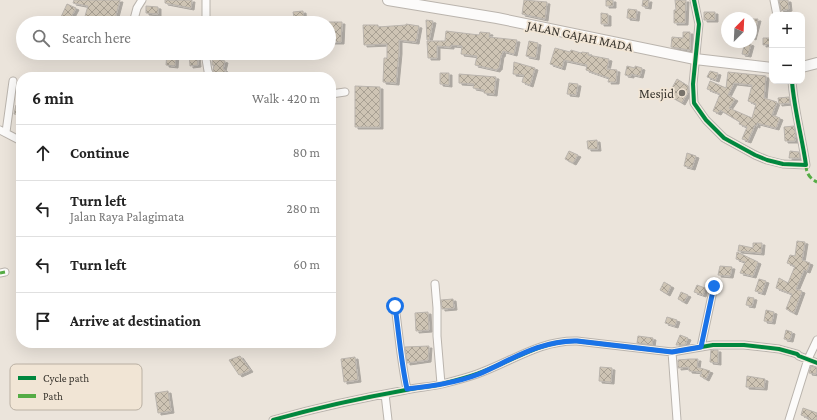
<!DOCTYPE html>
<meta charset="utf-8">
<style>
:root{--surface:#fff;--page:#f6f6f6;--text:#222;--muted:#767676;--line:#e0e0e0}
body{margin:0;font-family:"Crimson Pro",serif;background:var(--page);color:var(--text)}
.controls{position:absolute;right:12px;top:12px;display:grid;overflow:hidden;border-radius:8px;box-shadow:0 4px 16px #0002}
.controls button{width:36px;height:36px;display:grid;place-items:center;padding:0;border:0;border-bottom:1px solid var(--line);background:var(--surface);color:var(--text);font:20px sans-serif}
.compass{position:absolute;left:721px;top:12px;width:36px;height:36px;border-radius:50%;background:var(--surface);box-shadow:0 4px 16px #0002;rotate:24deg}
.stop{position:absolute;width:12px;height:12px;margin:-9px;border:3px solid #1a73e8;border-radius:50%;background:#fff}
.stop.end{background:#1a73e8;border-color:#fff;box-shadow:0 1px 4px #0008}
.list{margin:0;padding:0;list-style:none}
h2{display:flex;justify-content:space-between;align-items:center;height:52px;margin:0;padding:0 16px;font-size:17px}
h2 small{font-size:13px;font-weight:400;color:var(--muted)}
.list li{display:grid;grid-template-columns:26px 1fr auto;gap:12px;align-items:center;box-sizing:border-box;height:56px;padding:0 16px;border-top:1px solid var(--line)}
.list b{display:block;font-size:15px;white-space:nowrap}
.list p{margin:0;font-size:13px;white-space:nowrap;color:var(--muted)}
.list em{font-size:13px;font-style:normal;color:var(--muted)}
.icon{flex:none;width:22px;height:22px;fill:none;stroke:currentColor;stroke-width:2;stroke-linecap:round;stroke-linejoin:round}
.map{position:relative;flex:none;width:817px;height:420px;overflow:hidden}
.search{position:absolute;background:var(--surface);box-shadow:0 4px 16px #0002;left:16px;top:16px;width:320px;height:44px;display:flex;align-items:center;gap:10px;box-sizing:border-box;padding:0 14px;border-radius:22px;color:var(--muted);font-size:15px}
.panel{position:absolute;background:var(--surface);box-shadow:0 4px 16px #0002;left:16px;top:72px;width:320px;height:276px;border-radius:16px}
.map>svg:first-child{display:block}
</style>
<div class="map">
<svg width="817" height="420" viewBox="0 0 817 420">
<defs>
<pattern id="building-cross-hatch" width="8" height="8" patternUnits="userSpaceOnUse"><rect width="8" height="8" fill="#cec4b4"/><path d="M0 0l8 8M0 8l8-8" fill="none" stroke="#a8a093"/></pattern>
<filter id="shadow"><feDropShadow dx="3" dy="2" stdDeviation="0" flood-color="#0004"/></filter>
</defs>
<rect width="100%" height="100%" fill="#ebe4db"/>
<path fill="url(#building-cross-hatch)" stroke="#bab4ad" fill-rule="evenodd" filter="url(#shadow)" d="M74,0H120L114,23H83L88,6L73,3Z
M165,0H192L191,8L165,3Z
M524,0L547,2L545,19L522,14Z
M606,0H613V6H606Z
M643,0H649L648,7L642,6Z
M675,0H686L685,23H674V10H676Z
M779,0H788L789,9L781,11Z
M67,4L76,8L69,21L61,17Z
M146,6L158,7V14L146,13Z
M628,9L637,10L636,19L627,18Z
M303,11L304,23H295L293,12Z
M704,12H715V20H704Z
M601,13L608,14V24H601Z
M751,19H758L753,38L751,37Z
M426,20L433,21L429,40H427Z
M329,22H342L341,42H329Z
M406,24L419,26L416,42L399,40V52L396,83L383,82L384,58H387V44L364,45L363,25H378V27L406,25Z
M446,31L479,35L480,32L490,33L489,37L517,40L514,54L503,51L502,55H501L499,68H498L497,70L475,65L477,56L461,54L462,46L451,45V47L437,46V58H428L427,41H445Z
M683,32H690V50L671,47L672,37L683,38Z
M763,38H772V44L763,45Z
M529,41L538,43L536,58L526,56Z
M745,42L751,44L748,55L742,54Z
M555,48L570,52L571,50L581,53L582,52L589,53L588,55L609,59L607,69L617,70L616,82H608L609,78L586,70L587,65L564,60L562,68L550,64Z
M167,53H176L175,66L166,65Z
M189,53H197L198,65L190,66Z
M213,58L225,61L223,69L225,70L224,76L215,74L213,70L214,65H212V62Z
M514,62L535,68L530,85L522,82L524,75L513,74Z
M627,66L635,68V66L642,68L640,76L631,74V76L625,75Z
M710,71L718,73L716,80L707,77Z
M728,72L766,76L764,98L777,102L772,115L780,118L776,128L757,123V126L755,125L748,141L742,139L747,127L739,124L740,122L720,110L718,113L713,111L720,94L707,89L710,81L726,88ZM734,83L752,85L748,101L756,104L752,118L729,108L735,99L728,95Z
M440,73H449V85L440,84Z
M459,74L496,77L494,94L484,93V90L473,88L474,84L459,83Z
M677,79L688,86V92L682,103L668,95Z
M569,83L578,84L576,95L567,94Z
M355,86L380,87V127H355Z
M789,97L790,103L779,104L778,98Z
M16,105H21V115L14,114Z
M794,126L796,137H794L795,141H785L784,127Z
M597,140L598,149H588L587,141Z
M569,151L578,155L573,163L565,159Z
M790,151L799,152L800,158H789Z
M687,153L696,156L692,168L684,166Z
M797,241L805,242L802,260L810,263L807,271L804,270L796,289L802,291L794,313L786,309L792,294L776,288L779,278L788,283L795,266L787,263L790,255L795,256Z
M753,243H762L761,253L738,251L739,245L753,248Z
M737,252L758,262L753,276L740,273L745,262L736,259Z
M720,266L732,267L730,276L718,275Z
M759,279L766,281L762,293L755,291Z
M664,282L671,286L667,294L660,290Z
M697,285L705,288L703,295L694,292Z
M681,292L688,295L684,302L678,299Z
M748,297L754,298L752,306L746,305Z
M453,299L454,308L442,309L441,300Z
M766,310L774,312L772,322L764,321Z
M428,312L429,330L416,331L415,313Z
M667,317L677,320L675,326L665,323Z
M786,330L792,332L790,340L784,339Z
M680,335L688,338L685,345H676Z
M638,336L653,338L652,345L637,343Z
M429,346L428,360L407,363L405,347Z
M711,350H718V363L710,362Z
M240,356L250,370L239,375L229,360Z
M355,357L358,380L344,382L341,359Z
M690,359H698L697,367L710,371L706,379L700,376L702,372L689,371V367L678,368V360Z
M811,366L817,368L816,374L809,373Z
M600,367L612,368L611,382L599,381Z
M747,376L765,379L764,388L746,387Z
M168,391L171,411L158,413L155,393Z
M803,408L817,413V420H808L809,418L801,415Z"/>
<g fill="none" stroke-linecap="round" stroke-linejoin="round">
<g stroke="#bab4ad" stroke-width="9">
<path id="minor" d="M694,0L699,24L693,84L694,103L706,120L724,138L755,155L767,160L783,164L806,165C802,137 794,109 792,81
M774,0L777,15
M133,23L137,8L142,0
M206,23V0
M205,53L208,71L211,77
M331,94L345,92
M0,130L21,141
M6,132L13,81
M0,273L5,272
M435,284L437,308V336L441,384
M395,306C399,334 401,362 407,389
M701,347L714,286
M672,352L677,420
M385,394L388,420
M273,420C316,408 361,398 406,390C418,387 430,387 442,384C454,381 466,378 477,374C511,362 540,340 577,341L672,352L713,345H744L779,349L797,354L799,356L817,363
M789,420L808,359L817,340"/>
</g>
<g stroke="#bab4ad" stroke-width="12">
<path id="highway" d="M388,0L497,18L695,59L772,68
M802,67L817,63"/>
</g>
<use href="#minor" stroke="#fcfbfa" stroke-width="7"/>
<use href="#highway" stroke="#fcfbfa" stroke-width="10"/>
<path stroke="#55ac45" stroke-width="3" stroke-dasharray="6 3" stroke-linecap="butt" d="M806,165C806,173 810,179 817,182
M0,273L5,272
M701,347L714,286"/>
<g stroke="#f1e5d5" stroke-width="6">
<path id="cycleway" d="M694,0L699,24L693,84L694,103L706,120L724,138L755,155L767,160L783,164L806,165C802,137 794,109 792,81
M273,420C316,408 361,398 406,390C418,387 430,387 442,384C454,381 466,378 477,374C511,362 540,340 577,341L672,352L713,345H744L779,349L797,354L799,356L817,363"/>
</g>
<use href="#cycleway" stroke="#00873e" stroke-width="4"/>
</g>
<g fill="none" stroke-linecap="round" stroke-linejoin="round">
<path stroke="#1a73e8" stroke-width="5" d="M395,306C399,334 401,362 407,389C431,386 456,383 479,374C511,360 541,340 577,341L672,352L701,347L714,286"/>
</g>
<circle fill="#78736b" stroke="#f1e5d5" stroke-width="1.5" cx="682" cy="93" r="4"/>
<g text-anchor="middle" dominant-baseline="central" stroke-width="3.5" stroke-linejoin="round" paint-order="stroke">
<g font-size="13" fill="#3a362f" stroke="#f1e5d5">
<text transform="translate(580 36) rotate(12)">JALAN GAJAH MADA</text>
</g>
<g font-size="13" fill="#3a362f" stroke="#f1e5d5" text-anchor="end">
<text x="674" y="93">Mesjid</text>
</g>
</g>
<rect x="10" y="364" width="132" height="46" rx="6" fill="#f1e5d5" stroke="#bab0a3" stroke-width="1"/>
<rect x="18" y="376" width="18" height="4" fill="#00873e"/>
<rect x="18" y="394" width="18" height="4" fill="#55ac45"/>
<g font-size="11" fill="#3a362f">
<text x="43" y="382">Cycle path</text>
<text x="43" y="400">Path</text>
</g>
</svg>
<div class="controls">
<button>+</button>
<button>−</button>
</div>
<svg class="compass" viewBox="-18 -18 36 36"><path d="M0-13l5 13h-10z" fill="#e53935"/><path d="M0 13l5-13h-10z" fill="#767676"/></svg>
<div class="stop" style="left:395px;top:306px"></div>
<div class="stop end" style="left:714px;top:286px"></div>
<div class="search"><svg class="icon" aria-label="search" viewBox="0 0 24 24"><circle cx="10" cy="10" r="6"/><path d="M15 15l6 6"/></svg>Search here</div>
<section class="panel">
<h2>6 min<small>Walk · 420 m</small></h2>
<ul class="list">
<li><svg class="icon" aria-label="ahead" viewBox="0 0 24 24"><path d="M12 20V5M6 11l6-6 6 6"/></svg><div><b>Continue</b></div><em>80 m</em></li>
<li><svg class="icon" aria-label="left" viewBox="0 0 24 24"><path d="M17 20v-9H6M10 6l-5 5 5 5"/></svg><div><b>Turn left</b><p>Jalan Raya Palagimata</p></div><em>280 m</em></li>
<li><svg class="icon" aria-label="left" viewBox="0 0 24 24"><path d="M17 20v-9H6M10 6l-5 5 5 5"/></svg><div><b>Turn left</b></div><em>60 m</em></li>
<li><svg class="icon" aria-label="arrive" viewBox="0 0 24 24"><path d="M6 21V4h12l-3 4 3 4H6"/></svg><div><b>Arrive at destination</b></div></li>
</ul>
</section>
</div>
